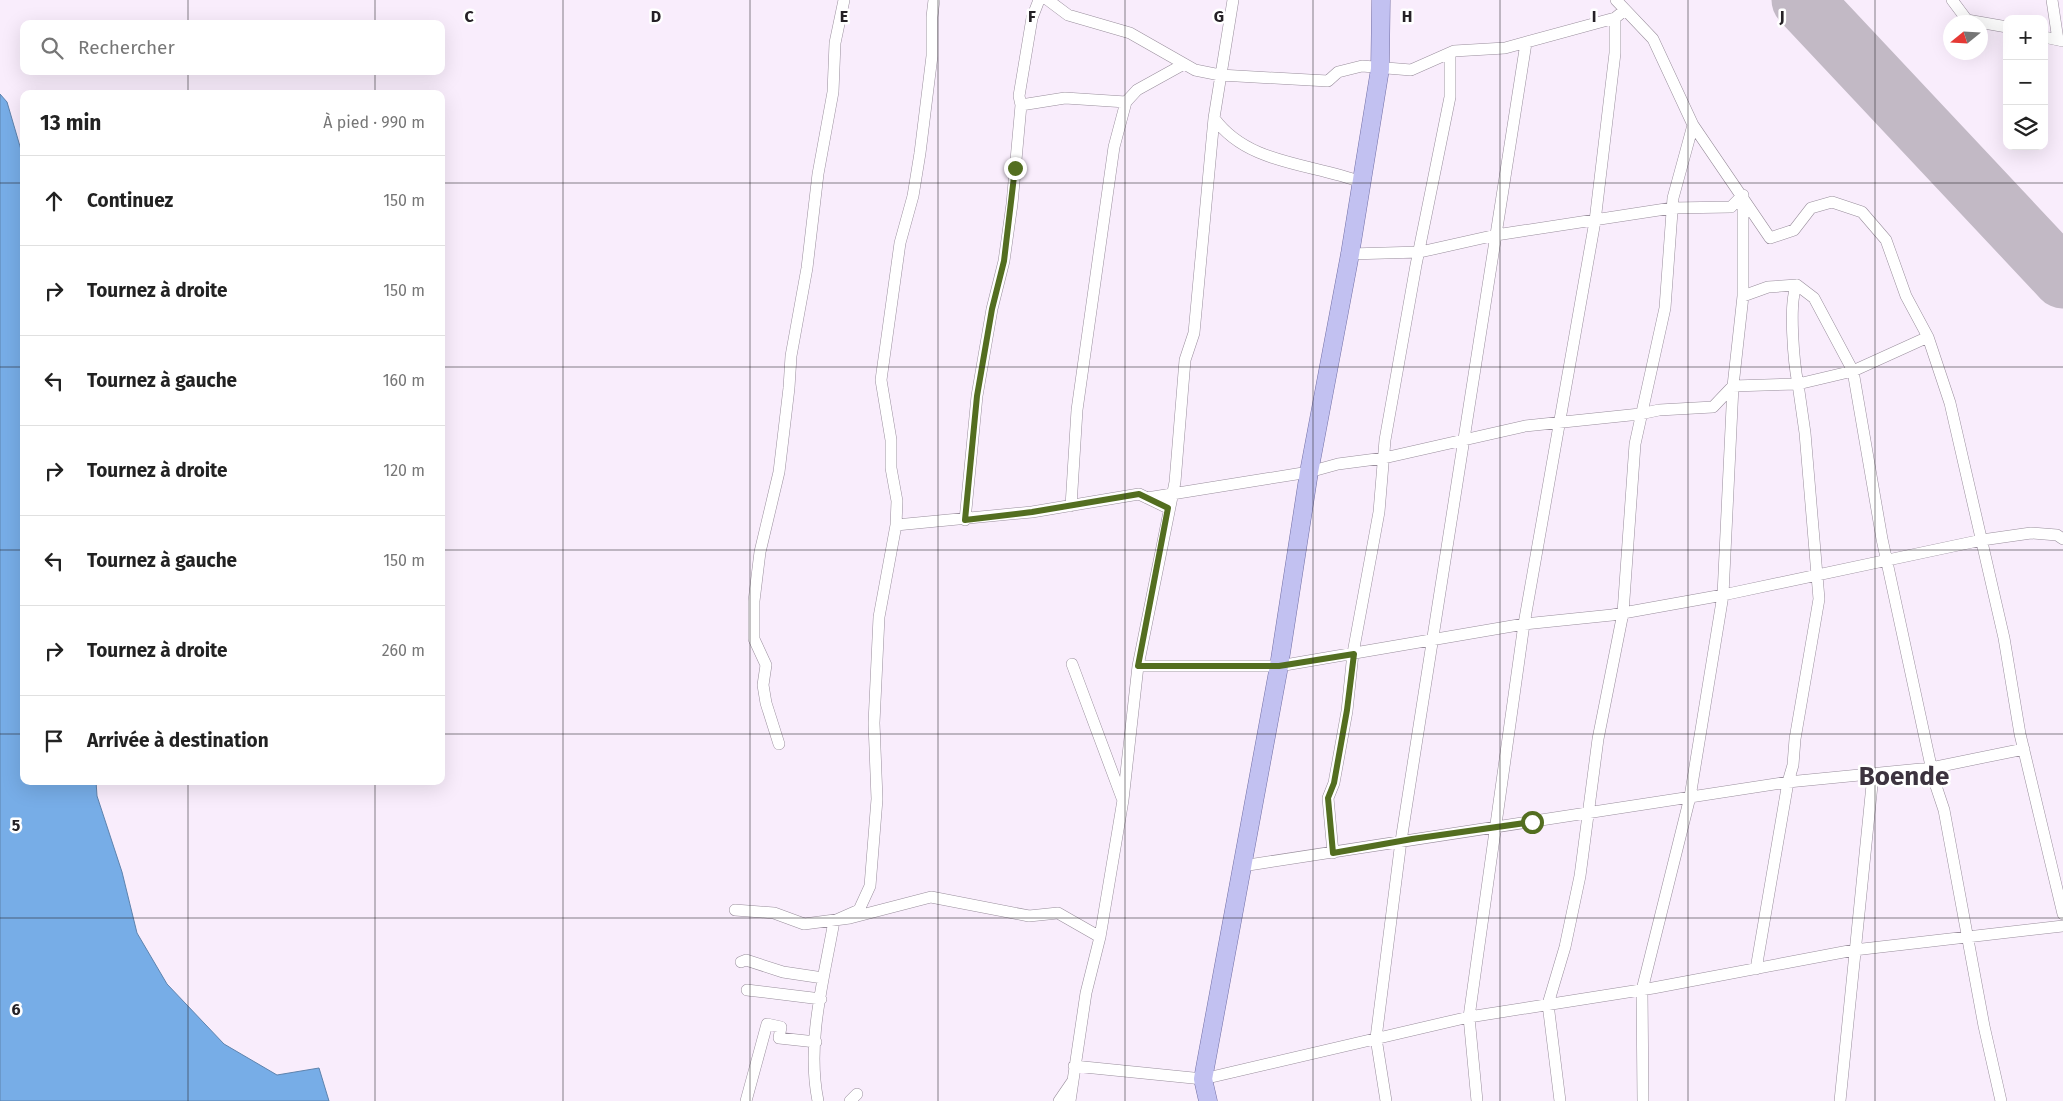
<!DOCTYPE html>
<html lang="fr">
<meta charset="utf-8">
<style>
:root{--surface:#fff;--page:#f2f2f2;--text:#222;--muted:#767676;--line:#e0e0e0}
body{margin:0;font-family:"Fira Sans",sans-serif;background:var(--page);color:var(--text)}
.controls{position:absolute;right:15px;top:15px;display:grid;overflow:hidden;border-radius:10px;box-shadow:0 5px 20px #0002}
.controls button{width:45px;height:45px;display:grid;place-items:center;padding:0;border:0;border-bottom:1px solid var(--line);background:var(--surface);color:var(--text);font:25px sans-serif}
.compass{position:absolute;left:1943px;top:15px;width:45px;height:45px;border-radius:50%;background:var(--surface);box-shadow:0 5px 20px #0002;rotate:252deg}
.stop{position:absolute;width:15px;height:15px;margin:-11px;border:4px solid #536e20;border-radius:50%;background:#fff}
.stop.end{background:#536e20;border-color:#fff;box-shadow:0 1px 5px #0008}
.list{margin:0;padding:0;list-style:none}
h2{display:flex;justify-content:space-between;align-items:center;height:65px;margin:0;padding:0 20px;font-size:21px}
h2 small{font-size:16px;font-weight:400;color:var(--muted)}
.list li{display:grid;grid-template-columns:32px 1fr auto;gap:15px;align-items:center;box-sizing:border-box;height:90px;padding:0 20px;border-top:1px solid var(--line)}
.list b{display:block;font-size:19px;white-space:nowrap}
.list em{font-size:16px;font-style:normal;color:var(--muted)}
.icon{flex:none;width:28px;height:28px;fill:none;stroke:currentColor;stroke-width:2;stroke-linecap:round;stroke-linejoin:round}
.map{position:relative;flex:none;width:2063px;height:1101px;overflow:hidden}
.search{position:absolute;background:var(--surface);box-shadow:0 5px 20px #0002;left:20px;top:20px;width:425px;height:55px;display:flex;align-items:center;gap:12px;box-sizing:border-box;padding:0 18px;border-radius:10px;color:var(--muted);font-size:19px}
.panel{position:absolute;background:var(--surface);box-shadow:0 5px 20px #0002;left:20px;top:90px;width:425px;height:695px;border-radius:10px}
.map>svg:first-child{display:block}
</style>
<div class="map">
<svg width="2063" height="1101" viewBox="0 0 2063 1101">
<rect width="100%" height="100%" fill="#f9edfc"/>
<path fill="#77ade7" stroke="#5e83ad" d="M0,94L7,102L24,160V781H96L97,796L122,872L137,933L167,984L224,1044L277,1075L319,1068L329,1101H0Z"/>
<g fill="none" stroke-linecap="round" stroke-linejoin="round">
<path stroke="#c2b9c5" stroke-width="61" d="M1802,0L2063,278"/>
<g stroke="#998e9c" stroke-width="12">
<path id="minor" d="M1039,0L1032,18L1019,96L1021,105L1065,98L1126,102
M1048,0L1068,15L1130,33L1195,70L1220,75L1328,81L1338,72L1362,66L1411,70L1454,51L1505,48L1615,18L1620,14
M1616,0L1653,39L1693,125L1770,238L1794,230L1811,208L1832,202L1862,212L1886,240L1906,296L1928,337L1950,403L2004,638L2020,734L2063,914
M1952,0L1967,20L2007,27
M2052,0L2058,40
M2044,37L2063,41
M1214,118C1248,165 1311,163 1361,182
M1350,254L1420,252L1496,235L1672,208L1731,207L1743,195
M1797,285C1788,301 1794,365 1798,384L1853,371L1928,337
M1743,296L1768,287L1797,285L1814,298L1853,371L1882,539L1934,780L1944,810L1984,1026L2001,1101
M1147,498L1309,472L1338,464L1384,458L1525,426L1640,414L1659,410L1713,407L1733,386L1798,384L1805,433L1819,599L1795,739L1793,765L1788,782L1756,969
M1071,506L1077,410L1114,147L1126,102L1137,90L1184,64
M965,520L977,396L992,309L1004,261L1012,204L1021,105
M896,525L1032,512L1139,494L1168,508
M1072,664L1122,798
M1138,666H1279L1524,624L1612,615L1723,595L1982,540L2031,533L2057,535L2063,539
M779,744L766,703L763,685L766,665L754,639V601L760,552L779,472L789,388L791,356L807,268L818,174L833,92L835,43L844,0
M1333,853L1328,798L1334,783L1347,711L1353,653L1379,512L1385,440L1416,265L1450,97V53
M1242,866L1788,782L1931,768L2024,749
M735,910L774,913L804,924L850,918L931,897L1029,916L1058,913L1100,937
M741,962L746,960L783,972L823,978
M747,990L821,999
M1074,1066L1203,1079L1469,1017L1653,988L1854,950L2063,926
M746,1101L767,1024L781,1027L779,1038L816,1042
M818,1101C806,1042 824,979 834,921L859,910L870,886L877,799L874,723L879,617L896,525L897,501L891,468V440L881,380L900,243L913,196L920,153L932,56V17L934,0
M850,1101L857,1094
M1059,1101L1072,1082
M1070,1101L1086,993L1100,937L1123,800L1138,666L1175,482L1185,360L1194,333L1214,118L1233,0
M1386,1101L1376,1038L1401,841L1526,43
M1477,1101L1469,1017L1524,624L1595,221L1615,53V18
M1560,1101L1548,1004L1565,947L1580,876L1598,739L1623,613L1635,444L1665,308L1673,198L1693,125
M1643,1101L1642,990L1690,797L1723,595L1733,386L1743,296V195
M1840,1101L1873,775"/>
</g>
<g stroke="#716ea3" stroke-width="19">
<path id="primary" d="M1208,1101L1203,1079L1279,666L1309,472L1350,254L1380,69L1381,0"/>
</g>
<use href="#minor" stroke="#fff" stroke-width="11"/>
<use href="#primary" stroke="#c2c1f1" stroke-width="18"/>
</g>
<g fill="none" stroke-linecap="round" stroke-linejoin="round">
<path stroke="#536e20" stroke-width="6" d="M1015,168L1004,261L992,309L977,396L965,520L1032,512L1139,494L1168,508L1138,666H1279L1354,654L1347,710L1334,783L1328,798L1333,853L1412,839L1532,822"/>
</g>
<path fill="none" stroke="#252126" stroke-width="1" stroke-opacity="0.55" d="M188,0V24M375,0V24M563,0V1101M750,0V1101M938,0V1101M1125,0V1101M1313,0V1101M1500,0V1101M1688,0V1101M1875,0V1101M188,71V94M375,71V94M0,183H24M441,183H2063M0,367H24M441,367H2063M0,550H24M441,550H2063M0,734H24M441,734H2063M188,781V1101M375,781V1101M0,918H2063"/>
<g text-anchor="middle" dominant-baseline="central" stroke-width="5" stroke-linejoin="round" paint-order="stroke">
<g font-size="26" font-weight="bold" fill="#3c333f" stroke="#fff">
<text x="1904" y="776">Boende</text>
</g>
</g>
<g font-size="16" text-anchor="middle" font-weight="bold" fill="#252126" stroke="#fff" stroke-width="5" stroke-linejoin="round" paint-order="stroke">
<text x="469" y="22">C</text>
<text x="656" y="22">D</text>
<text x="844" y="22">E</text>
<text x="1032" y="22">F</text>
<text x="1219" y="22">G</text>
<text x="1407" y="22">H</text>
<text x="1594" y="22">I</text>
<text x="1782" y="22">J</text>
<text x="16" y="831">5</text>
<text x="16" y="1015">6</text>
</g>
</svg>
<div class="controls">
<button>+</button>
<button>−</button>
<button><svg class="icon" aria-label="layers" viewBox="0 0 24 24"><path d="M12 4l9 5-9 5-9-5zM3 14l9 5 9-5"/></svg></button>
</div>
<svg class="compass" viewBox="-18 -18 36 36"><path d="M0-13l5 13h-10z" fill="#e53935"/><path d="M0 13l5-13h-10z" fill="#767676"/></svg>
<div class="stop" style="left:1532px;top:822px"></div>
<div class="stop end" style="left:1015px;top:168px"></div>
<div class="search"><svg class="icon" aria-label="search" viewBox="0 0 24 24"><circle cx="10" cy="10" r="6"/><path d="M15 15l6 6"/></svg>Rechercher</div>
<section class="panel">
<h2>13 min<small>À pied · 990 m</small></h2>
<ul class="list">
<li><svg class="icon" aria-label="ahead" viewBox="0 0 24 24"><path d="M12 20V5M6 11l6-6 6 6"/></svg><div><b>Continuez</b></div><em>150 m</em></li>
<li><svg class="icon" aria-label="right" viewBox="0 0 24 24"><path d="M7 20v-9h11M14 6l5 5-5 5"/></svg><div><b>Tournez à droite</b></div><em>150 m</em></li>
<li><svg class="icon" aria-label="left" viewBox="0 0 24 24"><path d="M17 20v-9H6M10 6l-5 5 5 5"/></svg><div><b>Tournez à gauche</b></div><em>160 m</em></li>
<li><svg class="icon" aria-label="right" viewBox="0 0 24 24"><path d="M7 20v-9h11M14 6l5 5-5 5"/></svg><div><b>Tournez à droite</b></div><em>120 m</em></li>
<li><svg class="icon" aria-label="left" viewBox="0 0 24 24"><path d="M17 20v-9H6M10 6l-5 5 5 5"/></svg><div><b>Tournez à gauche</b></div><em>150 m</em></li>
<li><svg class="icon" aria-label="right" viewBox="0 0 24 24"><path d="M7 20v-9h11M14 6l5 5-5 5"/></svg><div><b>Tournez à droite</b></div><em>260 m</em></li>
<li><svg class="icon" aria-label="arrive" viewBox="0 0 24 24"><path d="M6 21V4h12l-3 4 3 4H6"/></svg><div><b>Arrivée à destination</b></div></li>
</ul>
</section>
</div>
